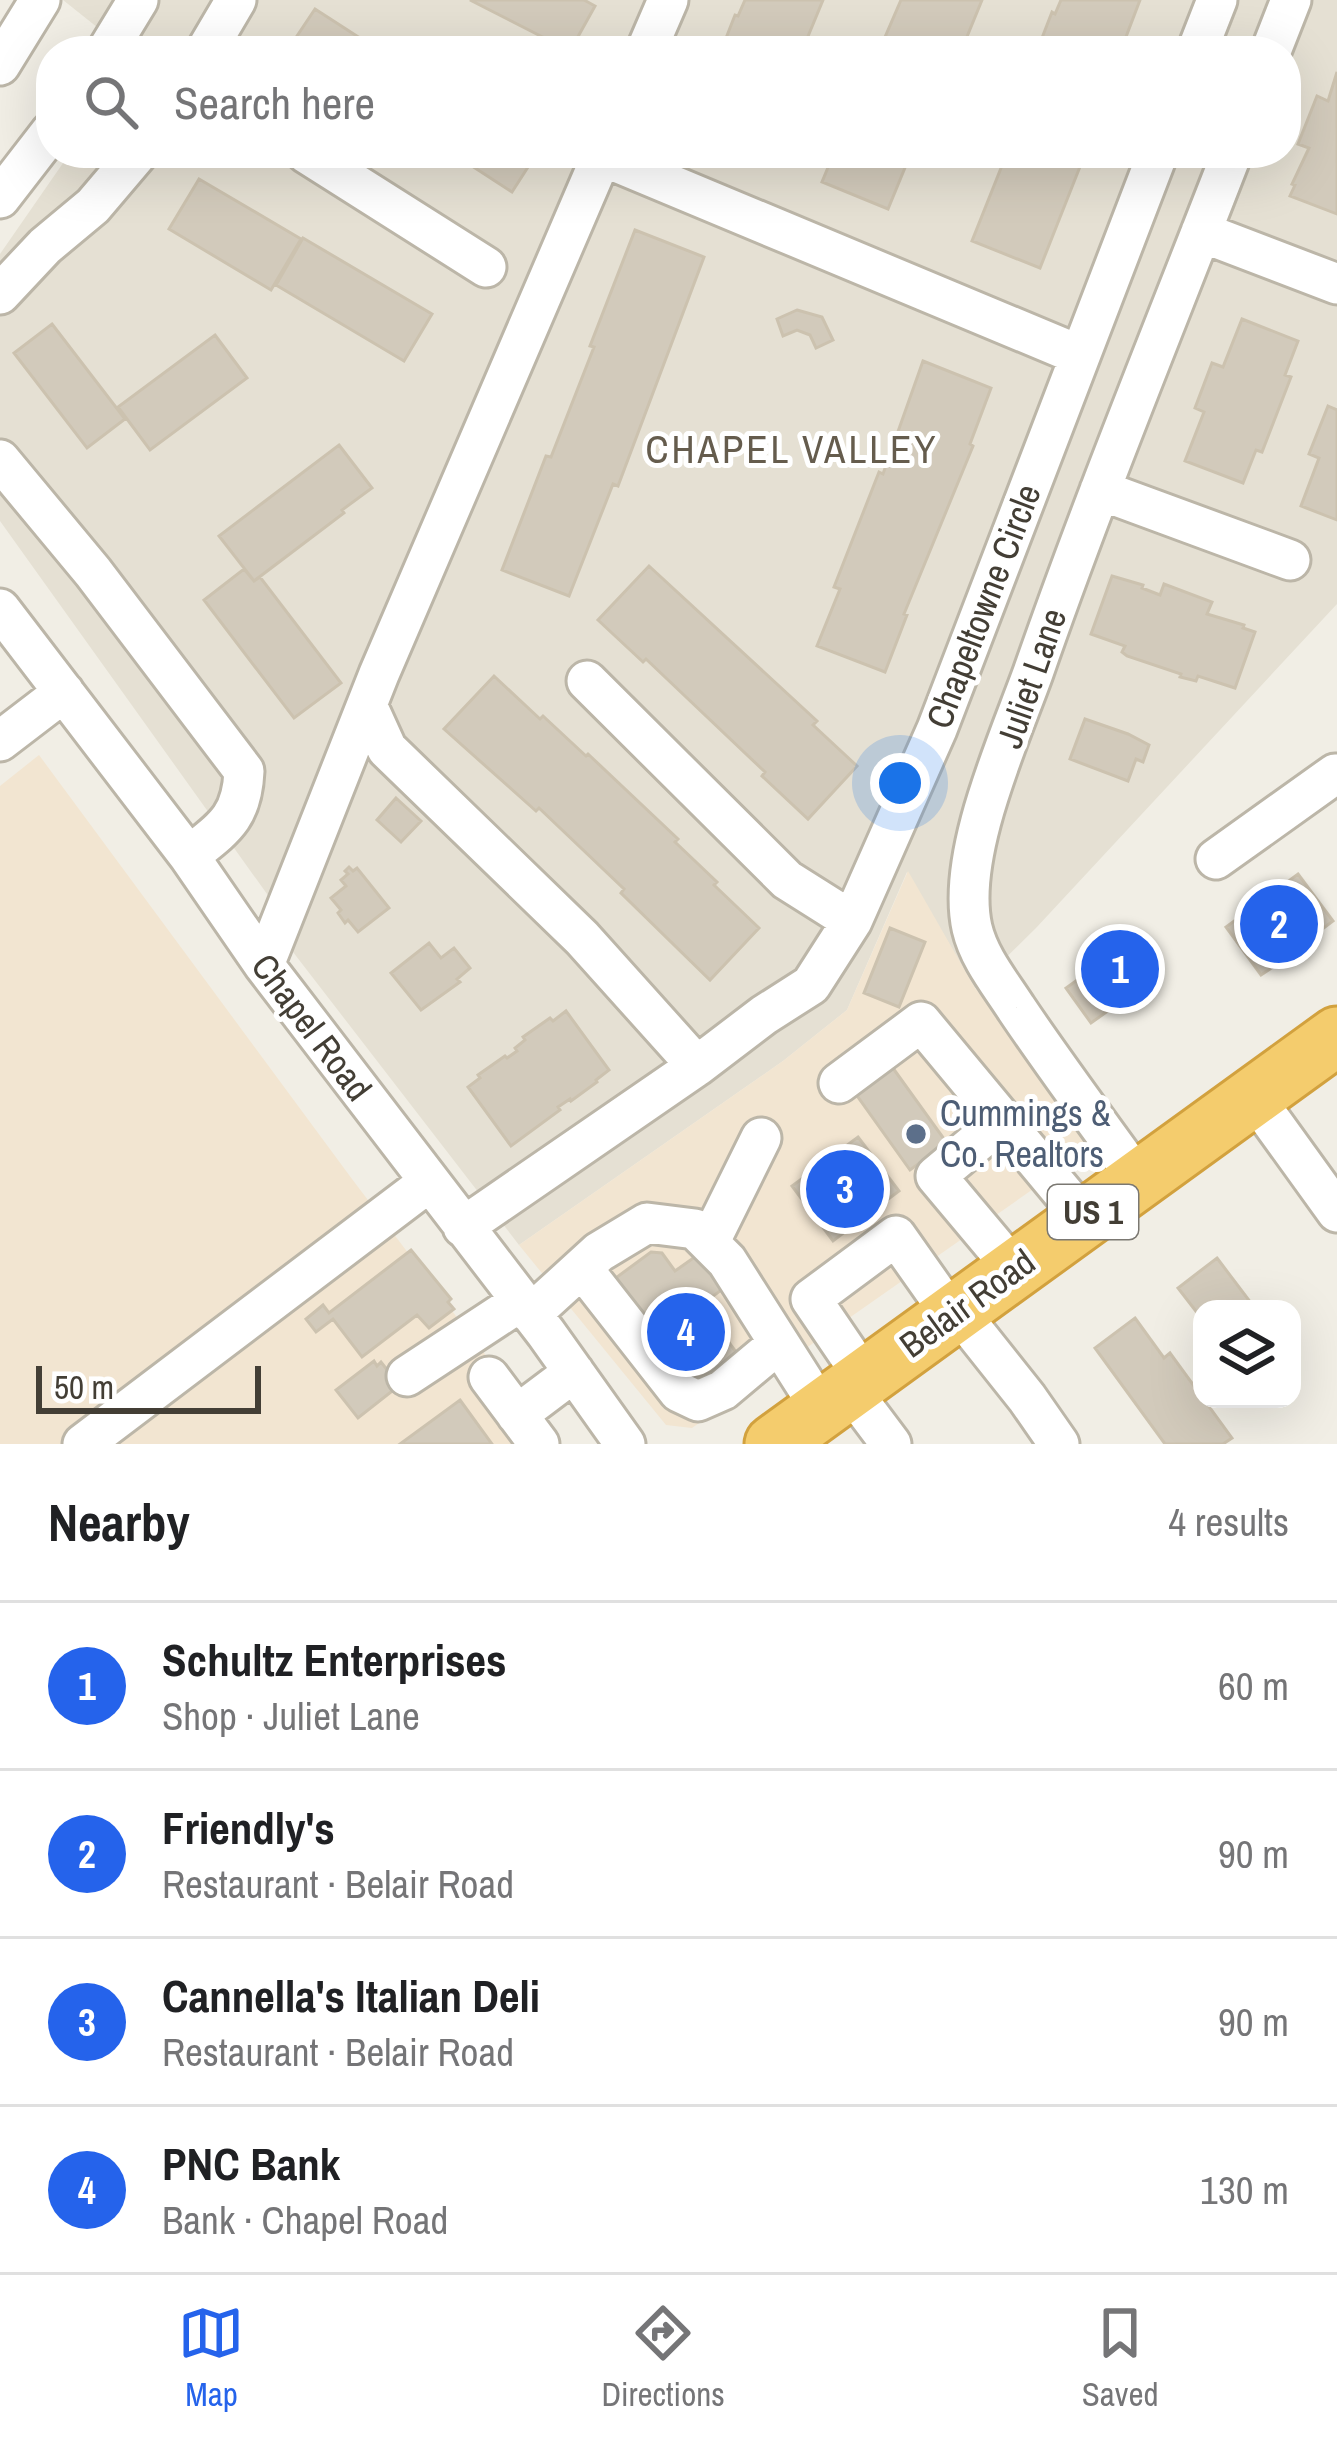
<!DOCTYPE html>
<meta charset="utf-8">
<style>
:root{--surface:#fff;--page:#f6f6f6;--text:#202124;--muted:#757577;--line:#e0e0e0;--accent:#2563eb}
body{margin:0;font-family:"Archivo Narrow",sans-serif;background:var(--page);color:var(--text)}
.controls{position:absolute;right:36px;bottom:36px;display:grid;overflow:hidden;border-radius:24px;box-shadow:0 12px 48px #0002}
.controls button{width:108px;height:108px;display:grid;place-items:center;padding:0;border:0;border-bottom:3px solid var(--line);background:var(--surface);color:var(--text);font:60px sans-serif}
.scale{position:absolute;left:36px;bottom:30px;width:225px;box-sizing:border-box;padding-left:12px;border:6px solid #433e35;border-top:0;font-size:33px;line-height:42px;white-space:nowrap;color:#433e35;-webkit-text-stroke:9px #fff;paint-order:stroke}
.you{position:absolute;left:900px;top:783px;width:42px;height:42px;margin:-30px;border:9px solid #fff;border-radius:50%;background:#1a73e8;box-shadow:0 0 0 18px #1a73e833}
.badge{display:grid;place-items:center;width:78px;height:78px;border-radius:50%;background:var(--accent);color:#fff;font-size:39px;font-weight:700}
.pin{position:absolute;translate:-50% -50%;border:6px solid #fff;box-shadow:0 3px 12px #0006}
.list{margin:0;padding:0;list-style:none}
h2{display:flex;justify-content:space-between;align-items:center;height:156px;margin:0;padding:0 48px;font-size:51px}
h2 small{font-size:39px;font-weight:400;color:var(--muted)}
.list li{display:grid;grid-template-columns:78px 1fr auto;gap:36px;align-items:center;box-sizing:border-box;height:168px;padding:0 48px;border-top:3px solid var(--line)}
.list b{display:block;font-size:45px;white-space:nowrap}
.list p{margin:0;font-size:39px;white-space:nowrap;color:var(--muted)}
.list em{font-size:39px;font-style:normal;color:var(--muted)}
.icon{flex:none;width:66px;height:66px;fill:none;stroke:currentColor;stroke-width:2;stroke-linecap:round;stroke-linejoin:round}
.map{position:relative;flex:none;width:1337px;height:1444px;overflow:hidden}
.search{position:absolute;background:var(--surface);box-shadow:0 12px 48px #0002;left:36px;right:36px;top:36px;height:132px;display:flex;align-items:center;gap:30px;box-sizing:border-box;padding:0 42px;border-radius:48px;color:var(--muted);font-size:45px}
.sheet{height:828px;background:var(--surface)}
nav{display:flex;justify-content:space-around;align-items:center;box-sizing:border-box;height:168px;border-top:3px solid var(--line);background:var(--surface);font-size:33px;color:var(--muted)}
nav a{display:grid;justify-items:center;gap:6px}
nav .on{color:var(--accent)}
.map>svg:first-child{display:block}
</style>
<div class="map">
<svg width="1337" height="1444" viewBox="0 0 1337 1444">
<rect width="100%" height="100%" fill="#f1eee5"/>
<path fill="#e5e0d3" d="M63,0H1337V604L1036,928L975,988L907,872L847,1010L783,1061L519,1245L266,917L272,901L0,521V254L70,153H1286V51H127Z"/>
<path fill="#f2e5d1" d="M39,755L352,1179L553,1444H0V786Z
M908,871L975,988L1099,1143L692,1428L666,1425L519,1245L783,1061L847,1010Z"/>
<path fill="#d2cabb" stroke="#ccc2af" stroke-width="3" d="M470,0H584L595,6L570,51Z
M745,0H823L804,46L800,44L797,51H721L735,15L738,16Z
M901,0H982L964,44L960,43L957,51H879Z
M1061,0H1140L1124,42L1121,41L1117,51H1037L1052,12L1055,14Z
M315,9L380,51H287Z
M1337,72V214L1290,196L1295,185L1292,184L1309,148L1298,144L1317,96L1328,101Z
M452,153H537L512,192Z
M834,153H911L888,209L822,182Z
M1007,153L1085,154L1040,268L972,241Z
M199,179L301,239L271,290L169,229Z
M635,230L704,257L618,486L613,484L569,596L502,570L546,456L551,457L594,347L590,346Z
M303,238L432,314L404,361L276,285Z
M797,310L822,317L833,340L816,348L810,335L797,330L783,336L777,319Z
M1242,319L1298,341L1285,375L1291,377L1262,452L1256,450L1243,483L1185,461L1204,412L1195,408L1212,363L1223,367Z
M52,324L125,419L87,448L14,353Z
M215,335L247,378L150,450L118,407Z
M923,361L991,388L970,444L973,446L904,614L907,615L885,672L817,646L840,589L834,587L879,472L883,474Z
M1328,406L1337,410V520L1301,506L1319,458L1309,454Z
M339,445L372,488L342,510L344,513L254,581L219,536Z
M649,566L817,721L813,725L857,766L808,819L762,776L765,772L646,659L643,662L598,620Z
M244,569L254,581L260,577L341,683L294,718L204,600Z
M1112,576L1143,585L1142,588L1160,595L1164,584L1212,602L1207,614L1244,625L1243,628L1255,632L1235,688L1198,676L1196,681L1180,677L1181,674L1127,656L1122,652L1125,646L1091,634Z
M494,676L540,719L543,716L586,756L588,754L678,839L675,842L717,882L714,885L759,928L710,980L621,893L624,889L539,808L536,811L444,729Z
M1085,719L1128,734L1149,745L1143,762L1136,759L1128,781L1070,759Z
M396,798L421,821L401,842L377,820Z
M349,867L353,871L357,868L389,908L358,932L348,920L345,923L338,913L341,910L331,898L346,886L341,880L348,874L345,871Z
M1298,874L1333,921L1317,933L1319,936L1261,975L1226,927Z
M890,928L925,942L899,1007L864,993Z
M1120,931L1154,978L1091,1023L1066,988L1105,960L1096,948Z
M429,943L441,958L454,948L470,968L457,979L460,982L421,1010L391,973Z
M566,1011L609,1070L596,1080L597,1082L571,1101L570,1099L558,1107L560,1110L511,1146L468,1087L480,1078L478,1075L505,1056L507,1058L517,1051L515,1048L525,1040L523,1037L550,1018L553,1021Z
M890,1064L947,1143L932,1168L925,1159L910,1170L853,1090Z
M858,1137L899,1191L833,1241L792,1186Z
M411,1250L451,1299L448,1302L454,1309L429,1328L417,1315L362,1357L333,1319L316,1332L306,1319L323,1305L329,1313Z
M651,1252L662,1253L675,1271L699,1254L724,1288L701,1305L742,1360L697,1393L613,1280Z
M1217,1258L1251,1303L1243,1309H1202V1319L1178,1288Z
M1135,1318L1164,1358L1170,1353L1232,1438L1223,1444H1165L1095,1348Z
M374,1361L377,1366L381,1362L396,1381V1388L358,1418L336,1390Z
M460,1400L492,1444H400Z"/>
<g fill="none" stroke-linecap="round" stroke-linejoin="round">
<g stroke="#bcb6a8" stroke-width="45">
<path id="minor" d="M107,51L138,0
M206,51L236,0
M646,51L668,0
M1197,51L1217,0
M1271,51L1291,0
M0,65L40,0
M306,153L486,267
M602,156L1079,355
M0,198L51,132
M1201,232L1337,284
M0,294L45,246L93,206L138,153
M0,460L93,572L244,771C242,818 224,828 189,856
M1100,490L1290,560
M0,609L189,856L264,965L546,1333L625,1444
M587,681L787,880L852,921
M367,705L387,749L582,938L697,1066
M0,741L64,692
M1216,859L1335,774L1337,777
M264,965L379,674L603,153
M839,1083L921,1022L1084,1218
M1254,1097L1337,1212
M1002,1121L936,1176L1014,1269
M1138,1179C1097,1122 1055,1066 1016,1008C1000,983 979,958 972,928C956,856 1008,742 1033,673C1094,498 1165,326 1232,153
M463,1227L697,1066L764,1015L811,985L852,921L937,729L1158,153
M709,1243L761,1138
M582,1268L679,1392L698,1401L723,1390L779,1343
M957,1310L1027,1398L1059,1444
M531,1314L599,1252L647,1223L695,1229L727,1261L821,1409
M407,1376L521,1301
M489,1377L539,1444
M864,1377L811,1299L896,1236L951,1314
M849,1388L891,1444
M517,1415L574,1372
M83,1444L429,1182"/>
</g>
<g stroke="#d2a13e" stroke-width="63">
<path id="highway" d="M774,1444L1337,1036"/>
</g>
<use href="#minor" stroke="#fff" stroke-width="39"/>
<use href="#highway" stroke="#f4cc6d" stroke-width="57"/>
</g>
<circle fill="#5c6f8a" stroke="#fff" stroke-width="4.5" cx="916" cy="1134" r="12"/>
<g text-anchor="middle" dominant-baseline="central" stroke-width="10" stroke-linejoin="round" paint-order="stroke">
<rect fill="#fff" stroke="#7b7872" stroke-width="3" x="1048" y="1185" width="90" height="54" rx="9"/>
<g font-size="33" font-weight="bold" fill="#433e35">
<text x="1093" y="1212">US 1</text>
</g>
<g font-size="36" fill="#433e35" stroke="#fff">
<text transform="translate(983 606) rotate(-69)">Chapeltowne Circle</text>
<text transform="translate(1031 678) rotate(-71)">Juliet Lane</text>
<text transform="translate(312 1027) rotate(53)">Chapel Road</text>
<text transform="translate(967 1303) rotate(-36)">Belair Road</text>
</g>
<g font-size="36" fill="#4e5e75" stroke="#fff" text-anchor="start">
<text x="940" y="1113">Cummings &amp;<tspan x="940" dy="41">Co. Realtors</tspan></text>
</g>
<g font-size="39" letter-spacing="3" fill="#655c4d" stroke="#fff">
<text x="792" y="449">CHAPEL VALLEY</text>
</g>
</g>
</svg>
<div class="controls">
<button><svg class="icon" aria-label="layers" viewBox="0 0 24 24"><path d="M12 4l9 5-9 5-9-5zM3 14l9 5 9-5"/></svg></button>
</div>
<div class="scale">50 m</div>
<div class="you"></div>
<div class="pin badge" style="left:1120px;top:969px">1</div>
<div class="pin badge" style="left:1279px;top:924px">2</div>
<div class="pin badge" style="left:845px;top:1189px">3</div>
<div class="pin badge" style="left:686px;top:1332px">4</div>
<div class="search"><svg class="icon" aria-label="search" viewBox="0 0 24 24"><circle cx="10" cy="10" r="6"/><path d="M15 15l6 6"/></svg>Search here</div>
</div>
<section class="sheet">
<h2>Nearby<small>4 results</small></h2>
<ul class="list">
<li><span class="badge">1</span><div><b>Schultz Enterprises</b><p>Shop · Juliet Lane</p></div><em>60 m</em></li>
<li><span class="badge">2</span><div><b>Friendly's</b><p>Restaurant · Belair Road</p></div><em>90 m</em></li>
<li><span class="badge">3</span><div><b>Cannella's Italian Deli</b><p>Restaurant · Belair Road</p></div><em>90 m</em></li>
<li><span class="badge">4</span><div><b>PNC Bank</b><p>Bank · Chapel Road</p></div><em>130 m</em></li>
</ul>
</section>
<nav>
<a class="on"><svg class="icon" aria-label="map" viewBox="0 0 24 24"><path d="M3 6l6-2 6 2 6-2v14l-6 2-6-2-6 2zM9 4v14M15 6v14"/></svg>Map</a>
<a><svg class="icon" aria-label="directions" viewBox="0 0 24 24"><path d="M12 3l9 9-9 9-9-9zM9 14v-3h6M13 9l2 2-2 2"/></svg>Directions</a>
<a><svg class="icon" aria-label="saved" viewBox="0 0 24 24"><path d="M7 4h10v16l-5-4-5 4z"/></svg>Saved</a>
</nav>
